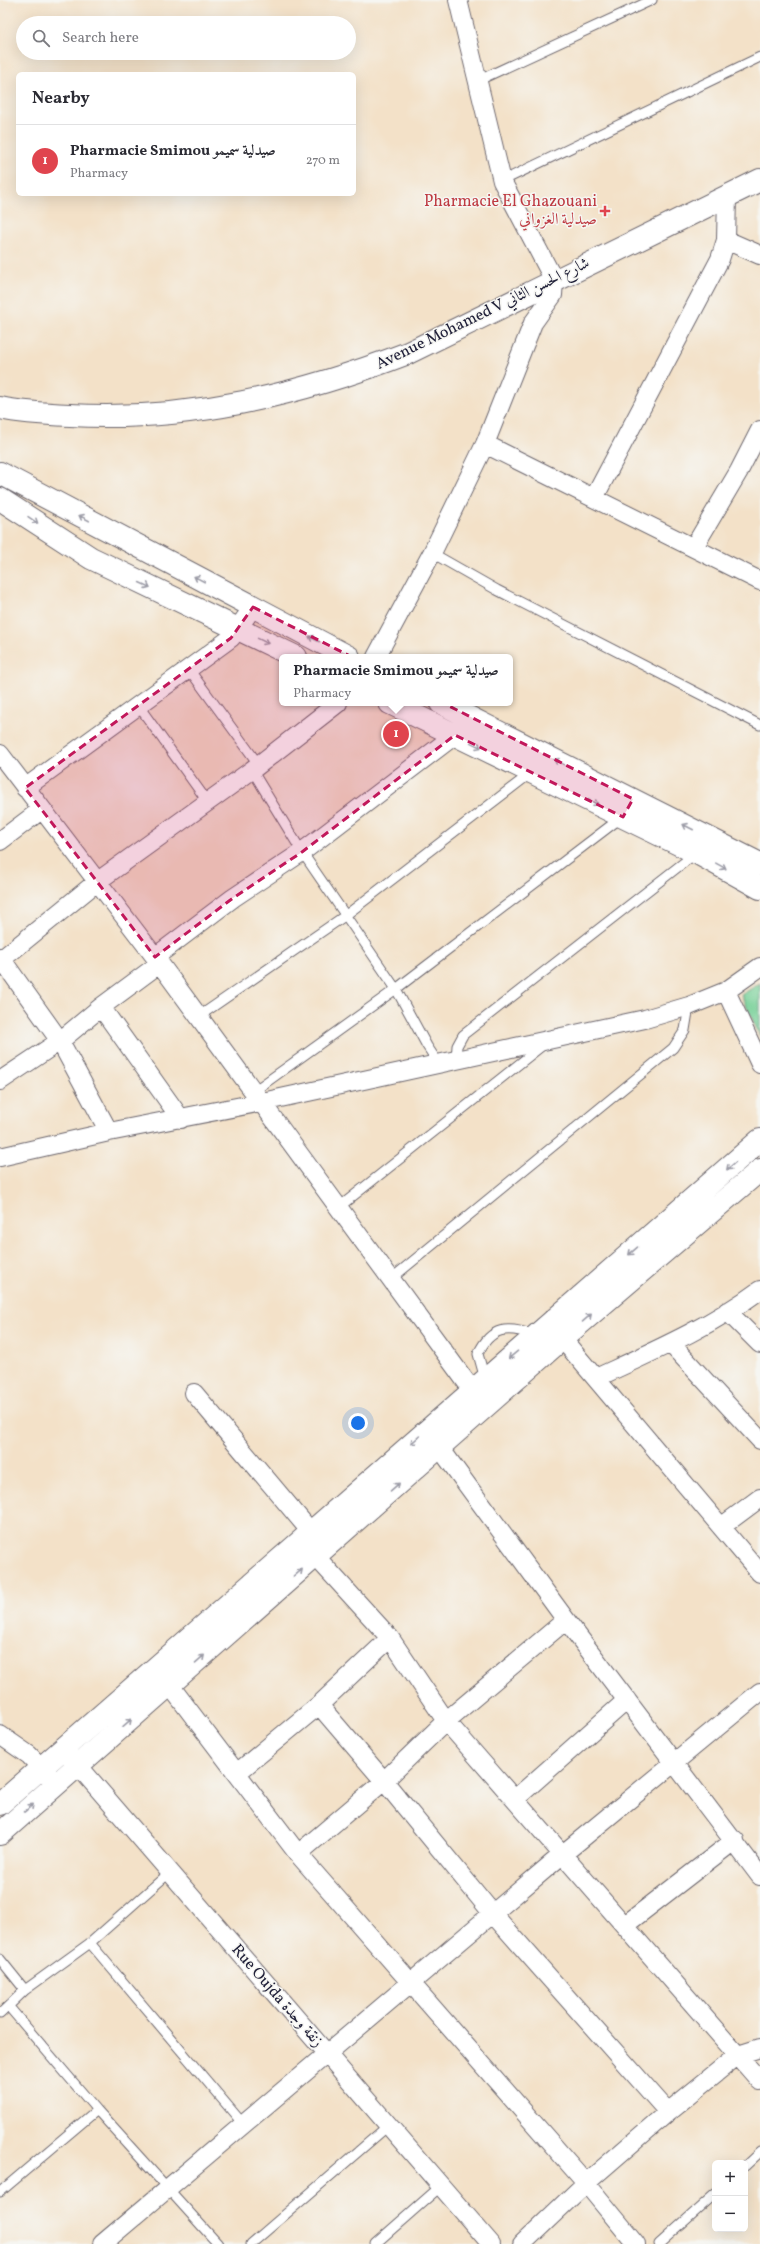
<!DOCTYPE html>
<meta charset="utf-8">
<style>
:root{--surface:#fff;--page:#f7f7f7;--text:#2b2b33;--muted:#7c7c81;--line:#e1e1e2;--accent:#d93025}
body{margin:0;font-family:Vollkorn,Amiri,serif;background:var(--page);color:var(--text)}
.controls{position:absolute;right:12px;bottom:12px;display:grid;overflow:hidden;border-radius:6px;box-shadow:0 4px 16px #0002}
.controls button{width:36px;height:36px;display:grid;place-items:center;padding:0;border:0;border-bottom:1px solid var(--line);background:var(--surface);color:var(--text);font:20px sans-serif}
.you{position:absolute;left:358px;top:1423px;width:14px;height:14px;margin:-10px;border:3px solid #fff;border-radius:50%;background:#1a73e8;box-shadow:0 0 0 6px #1a73e833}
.badge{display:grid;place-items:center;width:26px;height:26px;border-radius:50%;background:var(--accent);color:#fff;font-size:13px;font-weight:700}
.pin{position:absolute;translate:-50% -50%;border:2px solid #fff;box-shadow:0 1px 4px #0006}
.popup{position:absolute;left:279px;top:654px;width:234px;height:52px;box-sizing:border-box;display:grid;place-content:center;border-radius:6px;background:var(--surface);filter:drop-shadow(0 1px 3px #0005);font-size:13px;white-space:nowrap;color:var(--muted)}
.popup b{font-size:15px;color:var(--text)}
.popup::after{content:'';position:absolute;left:50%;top:100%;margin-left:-8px;border:8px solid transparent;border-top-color:var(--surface)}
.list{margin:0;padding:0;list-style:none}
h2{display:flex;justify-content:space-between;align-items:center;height:52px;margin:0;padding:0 16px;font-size:17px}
h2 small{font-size:13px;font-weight:400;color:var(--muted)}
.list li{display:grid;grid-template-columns:26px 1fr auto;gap:12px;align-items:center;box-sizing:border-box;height:72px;padding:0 16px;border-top:1px solid var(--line)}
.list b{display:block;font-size:15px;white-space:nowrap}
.list p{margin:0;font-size:13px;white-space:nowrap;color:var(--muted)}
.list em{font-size:13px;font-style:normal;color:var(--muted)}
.icon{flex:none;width:22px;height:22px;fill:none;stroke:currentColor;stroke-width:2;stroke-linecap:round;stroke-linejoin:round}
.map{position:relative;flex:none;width:760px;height:2244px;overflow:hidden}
.search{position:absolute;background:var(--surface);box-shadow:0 4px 16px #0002;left:16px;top:16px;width:340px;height:44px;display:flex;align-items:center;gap:10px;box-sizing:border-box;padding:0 14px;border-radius:22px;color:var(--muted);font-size:15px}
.panel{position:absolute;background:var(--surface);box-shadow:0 4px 16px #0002;left:16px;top:72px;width:340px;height:124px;border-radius:6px}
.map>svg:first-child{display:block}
</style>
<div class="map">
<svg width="760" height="2244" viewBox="0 0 760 2244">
<rect width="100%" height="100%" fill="#f6f6f2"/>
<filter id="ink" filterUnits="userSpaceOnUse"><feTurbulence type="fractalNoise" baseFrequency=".025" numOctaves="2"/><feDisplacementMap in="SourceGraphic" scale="8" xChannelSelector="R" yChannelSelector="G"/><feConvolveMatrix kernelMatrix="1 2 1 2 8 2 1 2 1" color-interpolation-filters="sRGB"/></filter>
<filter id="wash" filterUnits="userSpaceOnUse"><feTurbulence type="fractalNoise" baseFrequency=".012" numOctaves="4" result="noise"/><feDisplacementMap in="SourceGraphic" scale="16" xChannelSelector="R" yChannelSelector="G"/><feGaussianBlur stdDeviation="0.9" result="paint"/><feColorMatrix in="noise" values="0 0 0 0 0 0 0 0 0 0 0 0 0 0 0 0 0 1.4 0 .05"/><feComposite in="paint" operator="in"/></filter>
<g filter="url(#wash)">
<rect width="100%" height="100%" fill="#f3e1c8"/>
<path fill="#76d097" stroke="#4c7969" d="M760,983V1036L741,995Z"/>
</g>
<g filter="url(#ink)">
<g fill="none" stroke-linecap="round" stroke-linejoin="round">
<g stroke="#6b656c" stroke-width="11">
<path id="service" d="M477,81L652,0
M502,181L760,57
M432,553L497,590L760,725
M188,668L259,765
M138,705L207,801
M252,770L302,852L396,989L427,1046L439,1064
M198,1017L346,915L531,773
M456,1059L457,1046L463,1035L696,853
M254,1091L396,989L622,817
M338,1208L543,1045
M391,1279L673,1048L685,1030L689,1006
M485,1379L478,1354C491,1326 508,1326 534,1335
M90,1943L244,2125
M0,1959L25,1990
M9,2007L97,2110L218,2244
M0,2014L25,1990L90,1943L169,1873
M745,2166L760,2152
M0,2192L97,2110
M251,2244L389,2125
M375,2244L441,2186
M659,2244L715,2194"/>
</g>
<g stroke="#6b656c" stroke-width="20">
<path id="minor" d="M726,240L760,255
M485,444L760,581
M594,498L720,259L726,240L727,196
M694,547L739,471L760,430
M376,657L432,553L485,444L533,323L553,295L554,280L502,181L458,0
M0,754L155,957L467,1383L483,1401
M25,788L231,638L253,607
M0,841L41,810
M0,957L60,1041L109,1132
M155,957L233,898L302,852L455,735L461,725
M2,959L98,881L252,770L338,703
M726,991L760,1064
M101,1007L181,1119
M0,1081L60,1041L101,1007L159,964
M0,1157L109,1132L262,1102L645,1019L689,1006L726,991L760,967
M727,1311L760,1344
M554,1329L760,1573
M671,1344L760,1440
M596,1378C652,1352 710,1327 760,1290
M194,1393L311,1532
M440,1448L566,1620L760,1876
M721,1527L760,1498
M307,1547L390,1638L446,1721L760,2081
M162,1675L298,1854L586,2183L636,2244
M319,1705L384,1781L493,1914L668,2112
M0,1735L29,1755L51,1778
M69,1755L491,2244
M237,1773L319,1705L390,1638
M515,1799L627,1700
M298,1854L384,1781L446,1721L566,1620
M625,1925L735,1840
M102,2244L563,1854L760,1692
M522,2244L586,2183L668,2112L738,2055L760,2048"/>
</g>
<g stroke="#6b656c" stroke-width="24">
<path id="tertiary" d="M0,408C23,413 46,414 70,415C187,422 299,395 408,353L760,180
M0,473L349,657
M0,499L91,558L296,657
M390,703L697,853L760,888
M441,703L760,864"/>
</g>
<g stroke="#6b656c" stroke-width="24">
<path id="trunk" d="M0,1804L760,1140
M0,1834L563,1338L760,1170"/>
</g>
<use href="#service" stroke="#fff" stroke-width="9"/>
<use href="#minor" stroke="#fff" stroke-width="18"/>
<use href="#tertiary" stroke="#fff" stroke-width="22"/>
<use href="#trunk" stroke="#fff" stroke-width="22"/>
</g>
<defs><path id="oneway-shaft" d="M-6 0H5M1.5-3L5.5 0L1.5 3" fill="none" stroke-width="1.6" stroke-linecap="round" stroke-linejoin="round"/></defs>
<g stroke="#9c9ca7">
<use href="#oneway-shaft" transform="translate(84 518) rotate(-152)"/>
<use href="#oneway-shaft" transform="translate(33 520) rotate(34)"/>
<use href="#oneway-shaft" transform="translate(199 579) rotate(-152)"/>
<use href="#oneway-shaft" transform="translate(145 585) rotate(25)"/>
<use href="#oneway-shaft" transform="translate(314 639) rotate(-153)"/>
<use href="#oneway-shaft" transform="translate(263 641) rotate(26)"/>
<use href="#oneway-shaft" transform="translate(476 745) rotate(26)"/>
<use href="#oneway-shaft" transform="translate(559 762) rotate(-153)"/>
<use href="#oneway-shaft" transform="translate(593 802) rotate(26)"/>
<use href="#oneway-shaft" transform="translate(688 827) rotate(-153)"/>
<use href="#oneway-shaft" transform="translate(721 866) rotate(29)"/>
<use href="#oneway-shaft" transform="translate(731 1166) rotate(139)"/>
<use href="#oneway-shaft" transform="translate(633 1251) rotate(139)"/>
<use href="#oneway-shaft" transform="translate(587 1318) rotate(-41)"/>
<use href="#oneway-shaft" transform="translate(513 1355) rotate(140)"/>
<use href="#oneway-shaft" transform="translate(415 1440) rotate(138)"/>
<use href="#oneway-shaft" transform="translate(395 1487) rotate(-41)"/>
<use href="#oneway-shaft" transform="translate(298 1573) rotate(-41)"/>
<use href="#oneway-shaft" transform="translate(200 1659) rotate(-41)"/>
<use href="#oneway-shaft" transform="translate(127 1723) rotate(-41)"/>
<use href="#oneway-shaft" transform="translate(29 1808) rotate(-41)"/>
</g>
</g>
<path fill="#c2185b" fill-opacity="0.2" stroke="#c2185b" stroke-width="3" stroke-dasharray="8 5" stroke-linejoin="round" d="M253,607L633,799L623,817L455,735L302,852L233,898L155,957L25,788L231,638Z"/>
<path fill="#e0444e" stroke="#f6f6f2" stroke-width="1.5" d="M603 205h4v4h4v4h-4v4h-4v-4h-4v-4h4z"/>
<g text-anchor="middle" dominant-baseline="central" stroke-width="3" stroke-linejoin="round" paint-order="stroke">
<g font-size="16" fill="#be3a42" stroke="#f6f6f2" text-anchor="end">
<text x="597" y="202">Pharmacie El Ghazouani<tspan x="597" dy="18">صيدلية الغزواني</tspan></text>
</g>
<g font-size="16" fill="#22223b" stroke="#f6f6f2">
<text transform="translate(483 314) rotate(-26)">Avenue Mohamed V شارع الحسن الثاني</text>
<text transform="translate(277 1996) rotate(49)">Rue Oujda زنقة وجدة</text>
</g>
</g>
</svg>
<div class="controls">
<button>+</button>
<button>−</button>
</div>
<div class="you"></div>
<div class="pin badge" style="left:396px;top:734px;background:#e0444e">1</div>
<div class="popup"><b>Pharmacie Smimou صيدلية سميمو</b>Pharmacy</div>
<div class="search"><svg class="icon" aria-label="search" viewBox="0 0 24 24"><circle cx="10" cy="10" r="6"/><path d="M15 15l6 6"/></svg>Search here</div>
<section class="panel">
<h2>Nearby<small></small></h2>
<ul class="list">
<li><span class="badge" style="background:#e0444e">1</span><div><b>Pharmacie Smimou صيدلية سميمو</b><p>Pharmacy</p></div><em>270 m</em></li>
</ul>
</section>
</div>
